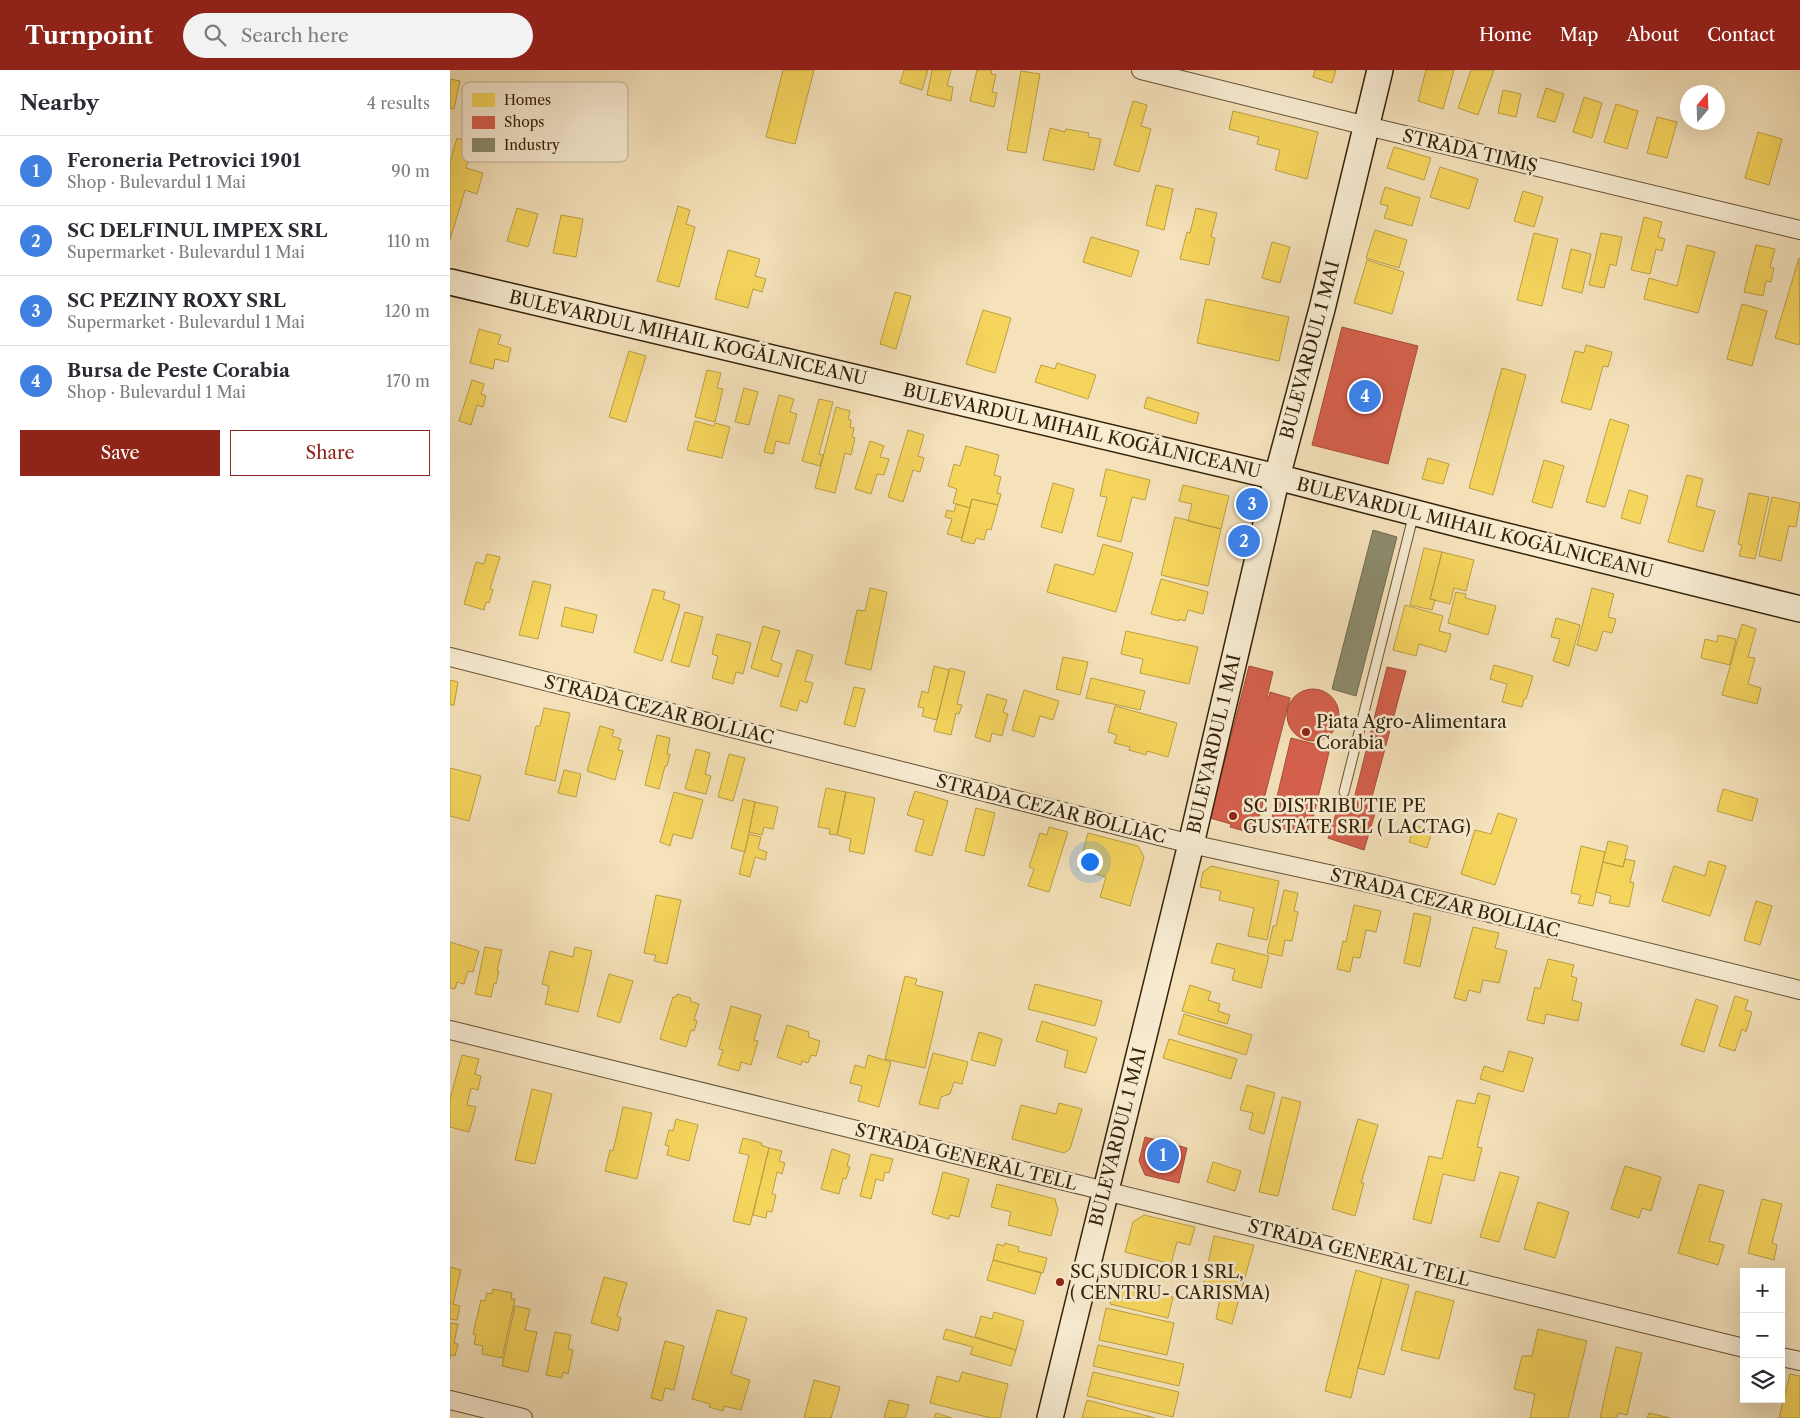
<!DOCTYPE html>
<meta charset="utf-8">
<style>
:root{--surface:#fff;--page:#f2f2f3;--text:#2b2b33;--muted:#7c7c81;--line:#e1e1e2;--accent:#8f2418}
body{margin:0;font-family:"Libre Caslon Text",serif;background:var(--page);color:var(--text)}
.controls{position:absolute;right:15px;bottom:15px;display:grid;overflow:hidden;border-radius:0px;box-shadow:0 5px 20px #0002}
.controls button{width:45px;height:45px;display:grid;place-items:center;padding:0;border:0;border-bottom:1px solid var(--line);background:var(--surface);color:var(--text);font:25px sans-serif}
.compass{position:absolute;left:1230px;top:15px;width:45px;height:45px;border-radius:50%;background:var(--surface);box-shadow:0 5px 20px #0002;rotate:19deg}
.you{position:absolute;left:639px;top:791px;width:18px;height:18px;margin:-12px;border:4px solid #fff;border-radius:50%;background:#1a73e8;box-shadow:0 0 0 8px #1a73e833}
.badge{display:grid;place-items:center;width:32px;height:32px;border-radius:50%;background:var(--accent);color:#fff;font-size:16px;font-weight:700}
.pin{position:absolute;translate:-50% -50%;border:2px solid #fff;box-shadow:0 1px 5px #0006}
.list{margin:0;padding:0;list-style:none}
h2{display:flex;justify-content:space-between;align-items:center;height:65px;margin:0;padding:0 20px;font-size:21px}
h2 small{font-size:16px;font-weight:400;color:var(--muted)}
.list li{display:grid;grid-template-columns:32px 1fr auto;gap:15px;align-items:center;box-sizing:border-box;height:70px;padding:0 20px;border-top:1px solid var(--line)}
.list b{display:block;font-size:19px;white-space:nowrap}
.list p{margin:0;font-size:16px;white-space:nowrap;color:var(--muted)}
.list em{font-size:16px;font-style:normal;color:var(--muted)}
.actions{display:flex;gap:10px;padding:15px 20px}
.actions a{flex:1;padding:11px 0;border:1px solid var(--accent);border-radius:0px;text-align:center;font-size:18px;color:var(--accent)}
.actions .main{background:var(--accent);color:#fff}
.icon{flex:none;width:28px;height:28px;fill:none;stroke:currentColor;stroke-width:2;stroke-linecap:round;stroke-linejoin:round}
.map{position:relative;flex:none;width:1350px;height:1348px;overflow:hidden}
header{display:flex;align-items:center;gap:30px;box-sizing:border-box;height:70px;padding:0 25px;background:var(--accent);color:#fff}
header strong{font-size:24px}
nav{display:flex;gap:28px;margin-inline-start:auto;font-size:18px}
.search{width:350px;height:45px;background:var(--page);display:flex;align-items:center;gap:12px;box-sizing:border-box;padding:0 18px;border-radius:28px;color:var(--muted);font-size:19px}
main{display:flex}
aside{flex:1;background:var(--surface)}
.map>svg:first-child{display:block}
</style>
<header>
<strong>Turnpoint</strong>
<div class="search"><svg class="icon" aria-label="search" viewBox="0 0 24 24"><circle cx="10" cy="10" r="6"/><path d="M15 15l6 6"/></svg>Search here</div>
<nav><a>Home</a><a>Map</a><a>About</a><a>Contact</a></nav>
</header>
<main>
<aside>
<h2>Nearby<small>4 results</small></h2>
<ul class="list">
<li><span class="badge" style="background:#3f7fe0">1</span><div><b>Feroneria Petrovici 1901</b><p>Shop · Bulevardul 1 Mai</p></div><em>90 m</em></li>
<li><span class="badge" style="background:#3f7fe0">2</span><div><b>SC DELFINUL IMPEX SRL</b><p>Supermarket · Bulevardul 1 Mai</p></div><em>110 m</em></li>
<li><span class="badge" style="background:#3f7fe0">3</span><div><b>SC PEZINY ROXY SRL</b><p>Supermarket · Bulevardul 1 Mai</p></div><em>120 m</em></li>
<li><span class="badge" style="background:#3f7fe0">4</span><div><b>Bursa de Peste Corabia</b><p>Shop · Bulevardul 1 Mai</p></div><em>170 m</em></li>
</ul>
<div class="actions"><a class="main">Save</a><a>Share</a></div>
</aside>
<div class="map">
<svg width="1350" height="1348" viewBox="0 0 1350 1348">
<rect width="100%" height="100%" fill="#f5e2bb"/>
<filter id="stains"><feTurbulence type="fractalNoise" baseFrequency=".004" numOctaves="4"/><feColorMatrix values="0 0 0 0 .2 0 0 0 0 .09 0 0 0 0 .02 0 0 0 .5 -.17"/></filter>
<radialGradient id="worn" r=".72"><stop offset=".6" stop-color="#630" stop-opacity="0"/><stop offset="1" stop-color="#630" stop-opacity=".3"/></radialGradient>
<path fill="#f6d55c" stroke="#bc9f43" d="M333,0H364L345,74L316,67Z
M454,0H478L472,20L450,13Z
M482,0H501L497,16L503,17L501,31L477,25Z
M527,0H542L541,4L546,5L542,22L547,23L544,37L520,31Z
M865,0H886L882,13L863,7Z
M976,0H1004L993,39L968,31Z
M1021,0H1044L1028,45L1008,38Z
M571,1L590,4L576,83L557,80Z
M0,9L10,11L4,39L0,38Z
M1096,18L1114,24L1105,52L1087,47Z
M1053,20L1071,24L1066,47L1048,43Z
M1134,27L1152,33L1142,68L1123,62Z
M683,31L697,35L691,56L701,59L689,102L664,95Z
M1166,34L1188,41L1177,79L1154,72Z
M783,41L868,62L857,109L825,100L830,80L807,74L809,67L779,59Z
M1207,47L1227,52L1217,88L1197,83Z
M600,58L615,62L616,59L639,63L638,67L651,69L644,100L593,90Z
M1308,62L1332,69L1319,115L1295,108Z
M7,68L23,73L16,98L33,103L27,124L15,120L0,170V92Z
M944,77L981,88L974,110L937,98Z
M990,97L1028,109L1019,139L980,127Z
M706,115L723,119L714,160L696,155Z
M935,117L970,128L962,156L934,148L938,136L930,134Z
M1073,121L1093,127L1084,157L1064,151Z
M228,136L240,140L236,154L245,157L229,217L207,211Z
M67,138L88,144L78,177L57,171Z
M746,138L767,143L761,167L765,168L759,195L730,189L737,162L740,163Z
M111,145L133,149L126,187L103,183Z
M1194,147L1212,152L1208,167L1215,169L1212,181L1206,179L1200,204L1181,200Z
M925,160L957,170L949,198L916,188Z
M1084,163L1108,169L1092,236L1067,230Z
M1151,163L1172,167L1166,196L1160,194L1154,218L1139,215Z
M641,167L689,181L681,207L633,192Z
M822,172L840,177L830,213L812,208Z
M1237,175L1265,182L1248,243L1194,229L1199,208L1227,216Z
M1306,175L1325,179L1320,197L1324,198L1321,212L1316,211L1313,226L1294,222Z
M1121,179L1141,184L1132,223L1112,218Z
M278,180L310,189L305,206L316,209L312,222L303,219L298,238L265,229Z
M1349,188L1350,271L1349,275L1325,268Z
M917,190L954,202L942,244L904,233Z
M445,222L461,226L446,279L430,274Z
M756,229L839,247L829,291L747,273Z
M1292,234L1317,241L1302,296L1277,289Z
M533,240L561,248L545,303L516,294Z
M29,259L51,265L48,274L61,278L58,292L45,289L43,299L20,293Z
M1136,275L1162,282L1158,297L1153,296L1141,340L1111,332L1125,281L1134,283Z
M179,281L196,286L176,352L159,347Z
M607,293L646,305L638,329L585,312L591,295L605,299Z
M1052,298L1076,305L1043,425L1019,418Z
M257,300L271,303L267,318L273,319L265,352L245,347Z
M22,310L34,314L31,324L36,326L33,337L27,335L21,355L9,351Z
M294,318L308,322L299,355L285,352Z
M329,325L344,329L340,342L347,344L339,374L326,371L323,384L314,382Z
M697,327L749,343L746,354L694,338Z
M369,329L383,332L369,384L373,385L370,396L352,391Z
M386,337L400,341L398,349L401,350L400,357L404,358L402,367L405,368L401,385L395,383L385,423L365,418Z
M1160,349L1179,355L1155,437L1136,432Z
M245,351L264,356L265,353L280,357L272,388L237,380Z
M458,360L474,365L468,386L474,388L470,402L463,400L453,432L438,427Z
M420,371L434,376L430,387L439,389L434,405L427,404L421,424L405,419Z
M516,376L549,385L544,405L551,407L547,423L551,424L548,435L522,429L520,438L503,433L507,419L498,416L504,394L510,396Z
M978,388L999,394L993,414L972,409Z
M1094,390L1114,396L1102,438L1082,432Z
M656,399L700,410L695,430L682,427L671,472L647,466L657,427L650,426Z
M1237,405L1253,409L1246,436L1265,441L1253,482L1218,472Z
M603,413L624,419L612,463L591,457Z
M733,415L779,426L771,459L738,451L742,434L729,431Z
M1179,420L1198,426L1190,454L1171,448Z
M1299,423L1319,427L1305,489L1289,486L1292,475L1288,474Z
M1322,427L1350,433L1346,457L1339,456L1331,491L1309,486Z
M522,429L548,435L541,460L537,459L534,470L526,468L524,474L511,471Z
M506,434L520,438L512,468L497,464L502,449L495,447L497,440L504,442Z
M725,447L771,459L758,516L711,505Z
M653,474L683,483L666,542L597,522L605,494L644,505Z
M974,478L992,482L980,529L985,530L982,540L960,535Z
M992,482L1024,490L1016,521L1004,518L1000,534L980,529Z
M37,484L50,487L40,519L43,520L39,533L36,532L34,540L14,534L26,492L34,494Z
M711,509L758,522L753,544L738,540L735,551L729,549V551L701,544Z
M83,511L101,515L88,569L69,565Z
M420,518L437,522L421,600L395,594L407,540L415,541Z
M1142,518L1164,524L1158,547L1166,549L1162,563L1153,561L1147,581L1127,575Z
M203,519L215,522L213,529L230,535L212,591L184,582Z
M1006,522L1016,524L1015,528L1046,536L1038,565L998,553Z
M955,535L993,546L989,561L1001,564L996,582L969,574L966,586L943,580Z
M115,537L147,545L143,563L111,556Z
M235,542L253,547L239,597L221,592Z
M1106,548L1130,555L1119,596L1103,591L1110,569L1101,567Z
M1292,554L1306,559L1298,587L1305,588L1298,614L1311,618L1307,634L1272,625Z
M313,556L330,561L321,590L332,594L328,607L301,598Z
M676,561L748,577L739,614L690,603L693,589L671,584Z
M267,564L301,573L293,604L286,602L283,614L262,608L268,586L262,584Z
M1268,565L1286,569L1280,595L1251,588L1255,569L1267,572Z
M347,580L363,585L355,611L363,613L357,633L350,630L347,641L330,636Z
M613,587L638,592L630,625L606,619Z
M1044,595L1083,606L1076,629H1074L1072,637L1052,632L1057,614L1040,609Z
M484,596L499,600L487,650L472,646L474,638L468,637L472,621L478,623Z
M500,598L515,602L507,634L512,635L509,644L506,643L501,665L484,661Z
M641,608L695,621L690,640L636,628Z
M0,610L8,612L4,635H0Z
M404,617L415,619L405,657L394,654Z
M574,620L609,631L603,650L590,646L584,667L562,660Z
M537,624L557,630L553,642L558,644L552,666L542,663L540,672L525,667Z
M665,636L727,653L718,687L697,681L696,685L679,680L680,677L664,673L667,665L658,662Z
M94,638L120,643L105,711L75,704L86,656H90Z
M150,656L164,660L162,666L171,669L168,680L173,681L165,710L137,701Z
M207,665L220,668L217,684H220L217,696H215L209,719L195,715Z
M246,679L260,683L255,704L261,706L256,724L235,719Z
M279,684L295,688L283,731L268,727Z
M0,698L31,706L19,751L0,746Z
M114,700L131,704L126,727L108,723Z
M376,718L396,722L387,765L379,764L380,759L368,757Z
M1273,719L1308,729L1302,751L1267,741Z
M465,721L498,731L482,786L465,781L474,750L457,745Z
M224,722L253,730L242,769L223,764L220,776L210,772Z
M396,722L425,728L414,784L399,781L401,769L387,765Z
M293,729L305,732L295,782L281,778Z
M305,732L328,737L323,759L314,757L312,765L299,762Z
M526,738L545,743L534,786L515,781Z
M1048,743L1067,749L1045,815L1011,804L1025,760L1041,764Z
M965,755L982,761L977,778L959,772Z
M599,757L618,762L599,822L578,816L584,799L579,797L590,763L597,765Z
M638,763L688,776L694,787L680,836L650,827L656,807L628,799Z
M299,764L311,767L308,779L317,782L315,790L305,787L300,807L289,804Z
M1158,771L1178,776L1173,797L1153,792Z
M1131,776L1155,782L1143,836L1128,833L1131,825L1121,823Z
M1175,789L1185,791L1180,812L1184,813L1179,837L1159,833L1161,826L1146,822L1153,792L1173,797Z
M1259,791L1276,796L1260,846L1212,831L1224,796L1255,806Z
M761,796L829,811L817,870L798,866L804,838L769,830L771,821L750,817L753,802Z
M834,820L848,823L844,841L848,842L842,871L835,870L832,886L817,883L823,856H826Z
M206,825L231,830L217,894L204,891L206,885L194,883Z
M1306,831L1322,836L1310,875L1294,870Z
M904,835L931,841L926,862L916,860L910,888L903,887L900,902L887,899L893,871L896,872Z
M964,843L981,847L970,897L954,893Z
M1023,857L1049,863L1045,878L1057,881L1049,913L1033,910L1030,923L1019,920L1016,931L1004,928Z
M0,872L29,881L23,902L18,901L14,914L7,912L5,919L0,918Z
M767,873L819,886L811,918L782,910L785,899L761,893Z
M35,877L52,880L47,901H49L46,914L44,913L41,927L25,924Z
M125,877L142,881L128,942L95,934L99,916L92,914L100,881L123,887Z
M1098,889L1124,895L1121,906L1127,908L1122,930L1132,933L1128,951L1096,944L1094,954L1077,950L1085,917L1090,919Z
M159,904L183,911L170,953L147,946Z
M455,906L467,909L465,915L493,922L475,998L435,989Z
M585,914L652,931L645,956L578,939Z
M740,915L761,922L758,930L770,934L768,941L780,945L777,954L732,941Z
M227,924L241,928L240,931L249,934L244,950L247,951L244,961L241,960L236,977L210,969L223,927H226Z
M1285,926L1298,930L1295,940L1302,942L1296,962L1292,959L1285,981L1269,976Z
M1246,929L1268,936L1254,982L1231,975Z
M281,936L311,945L304,970L308,971L301,995L291,992L289,1001L268,995L273,980L269,979Z
M734,944L802,965L796,985L728,964Z
M592,951L647,968L636,1003L614,997L618,981L586,971Z
M337,955L359,962L358,967L370,971L366,986L361,985L358,993L352,991L351,995L327,987Z
M529,962L552,969L545,996L521,990Z
M719,969L787,989L781,1009L713,988Z
M1059,981L1083,988L1073,1022L1030,1009L1034,996L1053,1002Z
M483,983L518,992L512,1014L504,1012L500,1024L491,1027L488,1039L469,1034Z
M12,985L29,989L25,1004L31,1006L28,1020L21,1018L17,1035L26,1037L19,1062L0,1057V1029Z
M418,985L441,992L429,1037L408,1031L412,1016L400,1013L405,995L415,998Z
M797,1015L825,1023L814,1064L799,1059L803,1043L790,1040Z
M82,1019L102,1024L85,1094L65,1090Z
M1028,1023L1040,1026L1027,1077L1032,1078L1024,1111L993,1104L981,1154L963,1149L979,1086L992,1089L1007,1030L1025,1034Z
M832,1027L851,1032L828,1126L809,1122Z
M609,1033L632,1039L620,1079L614,1083L562,1069L571,1035L606,1044Z
M173,1037L202,1043L187,1109L155,1101L160,1080L163,1081Z
M226,1049L248,1055L239,1091L217,1085L219,1076L215,1075L219,1060L223,1061Z
M908,1049L928,1055L911,1113H914L905,1146L882,1139Z
M293,1068L312,1073L311,1075L319,1078L300,1155L283,1151L299,1085L289,1083Z
M319,1078L332,1081L329,1091L335,1093L332,1104L327,1102L322,1124L326,1125L322,1142L317,1141L316,1148L303,1145Z
M382,1079L400,1085L397,1096L400,1097L396,1109L393,1108L389,1124L371,1119Z
M421,1084L443,1089L439,1103L435,1102L433,1111L426,1109L421,1129L410,1126Z
M763,1092L791,1101L785,1121L757,1112Z
M1175,1096L1211,1107L1201,1141L1192,1138L1189,1148L1161,1139Z
M493,1102L519,1109L509,1147L500,1145L499,1149L482,1144Z
M1050,1102L1069,1107L1049,1172L1030,1167Z
M547,1114L605,1129L608,1140L601,1166L558,1155L561,1142L541,1137Z
M1249,1114L1274,1121L1259,1171L1274,1175L1268,1195L1228,1183Z
M1312,1129L1332,1134L1322,1173L1327,1175L1324,1190L1298,1183Z
M1088,1132L1119,1142L1105,1188L1074,1179Z
M694,1145L745,1157L740,1175L727,1172L721,1194L675,1182L683,1152Z
M764,1166L804,1175L782,1254L766,1249L771,1223L753,1216Z
M555,1173L569,1177L568,1181L597,1188L593,1203L543,1190L547,1174L554,1176Z
M543,1190L591,1203L585,1224L537,1210Z
M0,1197L11,1200L3,1234L10,1236L7,1250L0,1249Z
M906,1200L932,1208L908,1298L901,1328L875,1321Z
M154,1207L177,1213L167,1246L171,1248L168,1261L141,1253Z
M932,1208L959,1215L934,1305L908,1298Z
M664,1213L723,1227L718,1248L660,1234Z
M43,1219L62,1223L61,1229H65L52,1288L32,1284L33,1276L24,1274L26,1265L23,1264L31,1230L35,1231L37,1223L42,1224Z
M966,1221L1004,1231L989,1289L951,1280Z
M65,1236L80,1239L75,1260L87,1262L78,1302L52,1296Z
M656,1238L724,1253L717,1285L649,1270Z
M267,1240L297,1248L281,1304L300,1310L291,1340L274,1336L273,1341L259,1337L260,1334L242,1329Z
M544,1242L574,1251L566,1280L525,1267L531,1246L542,1249Z
M0,1253L8,1254L4,1273L8,1274L5,1286L1,1284L0,1289Z
M496,1259L566,1280L561,1296L520,1284L523,1277L493,1269Z
M1088,1259L1137,1271L1118,1348H1080L1085,1324L1064,1319L1072,1286H1082Z
M105,1262L121,1265L118,1279L123,1280L118,1304L113,1302L112,1308L96,1305Z
M215,1271L234,1276L224,1320L215,1318L212,1331L201,1328Z
M648,1275L734,1294L729,1316L643,1296Z
M1166,1277L1192,1283L1177,1345L1168,1343L1167,1348H1150Z
M512,1302L558,1314L550,1348H541L480,1333L487,1306L509,1312Z
M643,1302L729,1322L723,1347L637,1326Z
M1340,1304L1350,1306V1348H1329Z
M364,1310L390,1317L381,1348H354Z
M439,1330L459,1335L455,1348H434Z
M637,1330L705,1348H632Z
M486,1343L502,1348H484Z
M1199,1343L1220,1348H1197Z"/>
<path fill="#d6604d" stroke="#a64d38" d="M892,257L968,276L938,394L862,375Z
M799,596L823,602L817,627H819L820,622L840,628L805,764L780,757L781,754L760,748Z
M937,597L956,601L919,738L903,733Z
M837 645a26 26 0 1 1 52 0a26 26 0 1 1-52 0Z
M841,668L880,678L859,765L820,756Z
M891,729L926,740L914,780L878,768Z
M695,1067L737,1078L729,1113L695,1105L689,1091Z"/>
<path fill="#8c8c6e" stroke="#726c4f" d="M923,460L947,467L906,626L882,619Z"/>
<g fill="none" stroke-linecap="round" stroke-linejoin="round">
<g stroke="#655235" stroke-width="11">
<path id="lane" d="M894,722L964,443"/>
</g>
<g stroke="#655235" stroke-width="20">
<path id="street" d="M691,0L917,56L1350,160
M0,587L741,774L915,812L1350,920
M0,960L1294,1278
M1331,1287L1350,1291
M0,1330L73,1348"/>
</g>
<g stroke="#352208" stroke-width="28">
<path id="secondary" d="M0,212L827,407L1012,455L1350,539
M600,1348L741,774L827,407L872,239L930,0"/>
</g>
<use href="#lane" stroke="#f8ecd3" stroke-width="9"/>
<use href="#street" stroke="#f8ecd3" stroke-width="18"/>
<use href="#secondary" stroke="#f8ecd3" stroke-width="25"/>
</g>
<g fill="#8f2418" stroke="#f8ecd3" stroke-width="2">
<circle cx="856" cy="662" r="5"/>
<circle cx="783" cy="746" r="5"/>
<circle cx="610" cy="1212" r="5"/>
</g>
<g text-anchor="middle" dominant-baseline="central" stroke-width="5" stroke-linejoin="round" paint-order="stroke">
<g font-size="18" fill="#352208" stroke="#f8ecd3">
<text transform="translate(1020 81) rotate(13)">STRADA TIMIȘ</text>
<text transform="translate(238 268) rotate(13)">BULEVARDUL MIHAIL KOGĂLNICEANU</text>
<text transform="translate(860 280) rotate(-75)">BULEVARDUL 1 MAI</text>
<text transform="translate(632 361) rotate(13)">BULEVARDUL MIHAIL KOGĂLNICEANU</text>
<text transform="translate(1025 458) rotate(14)">BULEVARDUL MIHAIL KOGĂLNICEANU</text>
<text transform="translate(209 640) rotate(14)">STRADA CEZAR BOLLIAC</text>
<text transform="translate(764 674) rotate(-77)">BULEVARDUL 1 MAI</text>
<text transform="translate(601 739) rotate(14)">STRADA CEZAR BOLLIAC</text>
<text transform="translate(995 833) rotate(14)">STRADA CEZAR BOLLIAC</text>
<text transform="translate(668 1067) rotate(-76)">BULEVARDUL 1 MAI</text>
<text transform="translate(516 1087) rotate(14)">STRADA GENERAL TELL</text>
<text transform="translate(909 1183) rotate(14)">STRADA GENERAL TELL</text>
</g>
<g font-size="18" fill="#352208" stroke="#f8ecd3" text-anchor="start">
<text x="866" y="652">Piata Agro-Alimentara<tspan x="866" dy="21">Corabia</tspan></text>
<text x="793" y="736">SC DISTRIBUTIE PE<tspan x="793" dy="21">GUSTATE SRL ( LACTAG)</tspan></text>
<text x="620" y="1202">SC SUDICOR 1 SRL,<tspan x="620" dy="21">( CENTRU- CARISMA)</tspan></text>
</g>
</g>
<rect x="12" y="12" width="166" height="80" rx="8" fill="#f8ecd3" stroke="#beaf96" stroke-width="1"/>
<rect x="22" y="23" width="23" height="14" fill="#f6d55c"/>
<rect x="22" y="46" width="23" height="13" fill="#d6604d"/>
<rect x="22" y="68" width="23" height="14" fill="#8c8c6e"/>
<g font-size="14" fill="#352208">
<text x="54" y="35">Homes</text>
<text x="54" y="57">Shops</text>
<text x="54" y="80">Industry</text>
</g>
<rect width="100%" height="100%" filter="url(#stains)"/>
<rect width="100%" height="100%" fill="url(#worn)"/>
</svg>
<div class="controls">
<button>+</button>
<button>−</button>
<button><svg class="icon" aria-label="layers" viewBox="0 0 24 24"><path d="M12 4l9 5-9 5-9-5zM3 14l9 5 9-5"/></svg></button>
</div>
<svg class="compass" viewBox="-18 -18 36 36"><path d="M0-13l5 13h-10z" fill="#e53935"/><path d="M0 13l5-13h-10z" fill="#7c7c81"/></svg>
<div class="you"></div>
<div class="pin badge" style="left:713px;top:1085px;background:#3f7fe0">1</div>
<div class="pin badge" style="left:794px;top:471px;background:#3f7fe0">2</div>
<div class="pin badge" style="left:802px;top:434px;background:#3f7fe0">3</div>
<div class="pin badge" style="left:915px;top:326px;background:#3f7fe0">4</div>
</div>
</main>
